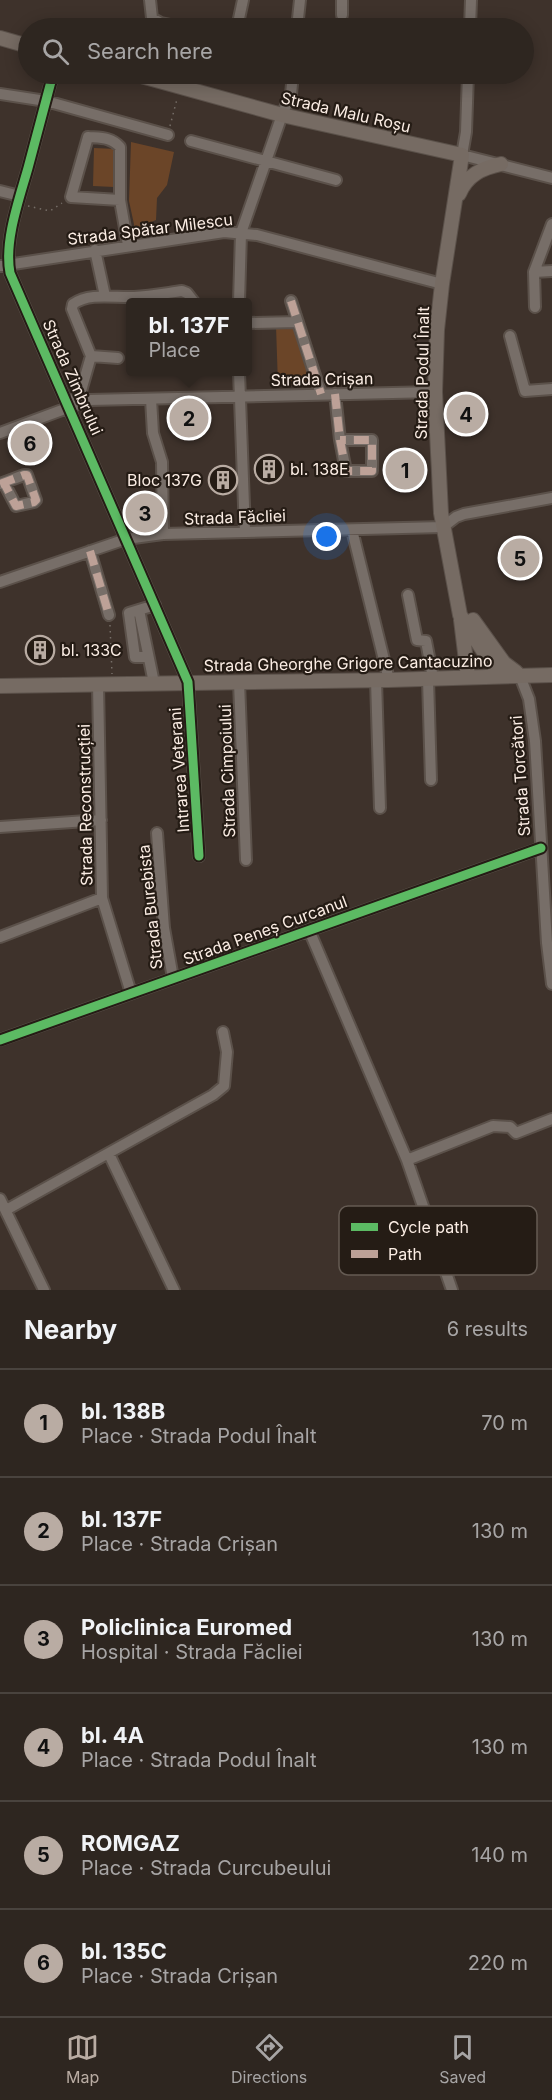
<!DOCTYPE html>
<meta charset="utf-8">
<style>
:root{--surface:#2e2620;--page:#3a322d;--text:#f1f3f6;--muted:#a7a5a5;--line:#49433e;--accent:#b9aca3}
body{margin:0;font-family:Inter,sans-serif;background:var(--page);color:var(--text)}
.you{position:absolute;left:327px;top:537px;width:21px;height:21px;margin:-15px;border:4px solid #fff;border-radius:50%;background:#1a73e8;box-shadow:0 0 0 9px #1a73e833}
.badge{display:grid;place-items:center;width:39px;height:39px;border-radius:50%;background:var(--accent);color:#111;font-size:20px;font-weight:700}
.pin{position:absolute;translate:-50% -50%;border:3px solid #fff;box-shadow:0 2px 6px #0006}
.popup{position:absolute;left:126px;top:298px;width:126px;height:78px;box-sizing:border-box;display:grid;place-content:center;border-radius:6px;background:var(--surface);filter:drop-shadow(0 2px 4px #0005);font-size:20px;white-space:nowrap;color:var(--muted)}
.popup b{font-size:22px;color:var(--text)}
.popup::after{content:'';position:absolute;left:50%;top:100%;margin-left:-12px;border:12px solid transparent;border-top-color:var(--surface)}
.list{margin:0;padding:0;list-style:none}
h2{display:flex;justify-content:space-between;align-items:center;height:78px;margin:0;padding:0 24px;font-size:26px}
h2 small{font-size:20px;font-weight:400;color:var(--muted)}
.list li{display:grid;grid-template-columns:39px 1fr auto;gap:18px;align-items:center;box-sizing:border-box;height:108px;padding:0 24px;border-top:2px solid var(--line)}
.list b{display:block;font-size:22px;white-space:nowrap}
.list p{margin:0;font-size:20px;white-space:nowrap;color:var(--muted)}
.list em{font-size:20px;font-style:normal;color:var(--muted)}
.icon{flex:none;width:33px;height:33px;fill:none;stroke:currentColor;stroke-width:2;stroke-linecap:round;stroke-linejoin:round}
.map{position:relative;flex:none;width:552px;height:1290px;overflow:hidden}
.search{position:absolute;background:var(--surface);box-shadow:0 3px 15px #0003;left:18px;right:18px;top:18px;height:66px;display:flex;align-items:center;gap:15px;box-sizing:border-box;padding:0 21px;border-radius:33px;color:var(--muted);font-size:22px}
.sheet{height:726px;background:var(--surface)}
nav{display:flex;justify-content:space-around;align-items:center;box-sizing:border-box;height:84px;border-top:2px solid var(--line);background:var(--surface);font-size:16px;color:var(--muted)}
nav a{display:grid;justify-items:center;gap:3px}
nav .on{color:var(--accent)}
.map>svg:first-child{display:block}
</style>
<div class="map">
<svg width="552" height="1290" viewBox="0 0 552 1290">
<rect width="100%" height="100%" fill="#3e322b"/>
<path fill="#6b4528" d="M131,142L174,152L167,185L157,198L156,220L135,229L129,201Z
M94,148L116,149L114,187L93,186Z
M293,325L312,385H278L276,326Z"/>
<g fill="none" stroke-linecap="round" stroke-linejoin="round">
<g stroke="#5b514a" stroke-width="14">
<path id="minor" d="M150,0L152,18L161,23L185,28
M342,15V0
M237,28L243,0
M297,28L300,0
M470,28L471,0
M53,74C45,105 36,137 28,168C19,200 4,241 10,273L188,682L199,856
M468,74L466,132L462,155L552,178
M0,94L46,101L168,135
M191,141L336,180
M0,191L20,196
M120,200L71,197L88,137C101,138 111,137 120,147V200L128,245
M95,250L105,296
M0,266L224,232L257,235L442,284
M534,272L552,271
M291,301L321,394
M239,302L241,233L282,115L291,94L293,74
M535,307L534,272L552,224
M248,323L298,322
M510,336L525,391L552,389
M118,358L91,356L72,309L73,304C90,292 115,298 134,297C150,296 167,293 182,291L187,293L194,302
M239,372L245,532
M335,394L340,440L346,471H372V440H340
M151,399L153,433L162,462L163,534
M70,405L81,391L91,356
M0,433L89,400L435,392
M0,484L24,475H27L36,500L34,502L16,506L4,483
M352,530L389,680
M90,551L109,615
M0,582L126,539L163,534L443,527L456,517L464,514L552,498
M408,595L417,640L426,641L433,678
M139,610L154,683
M148,657H135L129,613L155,605
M520,676L529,699L535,741L547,943L552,984
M428,679L431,780
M376,680L380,808
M239,682L246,860
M98,684L102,898L131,993
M0,827L101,820
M157,833L164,928L173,978
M309,930L407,1160L452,1290
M0,937L102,898
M0,1040L541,848
M109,1154L174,1290
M407,1160L493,1126L510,1127L516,1133L552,1119
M0,1199L44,1290
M6,1210L213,1095L224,1086L227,1052L223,1032"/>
</g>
<g stroke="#5b514a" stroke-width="16">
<path id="major" d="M0,38L28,46
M134,74L282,115L462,155L442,284L437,330L435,392L441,513L460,615L491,663L500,670L520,676
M459,194C467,175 482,168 501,164
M461,620L468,677
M473,620L504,663L516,672
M0,686L389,680L552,675"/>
</g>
<path stroke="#766e68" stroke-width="1.5" stroke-dasharray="1.5 4.5" stroke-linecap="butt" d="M121,28L123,21L142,19
M170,126L177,99
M28,206L50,211L62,203
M110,625L112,674"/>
<use href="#minor" stroke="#776e68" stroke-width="10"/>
<use href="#major" stroke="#766b63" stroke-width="14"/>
<path stroke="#bda197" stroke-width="8" stroke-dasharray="15 8" stroke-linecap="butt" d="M291,301L321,394
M335,394L340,440L346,471H372V440H340
M0,484L24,475H27L36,500L34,502L16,506L4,483
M90,551L109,615"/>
<g stroke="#251c15" stroke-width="13">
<path id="cycleway" d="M53,74C45,105 36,137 28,168C19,200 4,241 10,273L188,682L199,856
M0,1040L541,848"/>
</g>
<use href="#cycleway" stroke="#5cba63" stroke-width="9"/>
</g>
<defs>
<g id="building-ring" transform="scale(1.5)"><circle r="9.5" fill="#251c15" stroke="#b9aca3" stroke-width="1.5"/><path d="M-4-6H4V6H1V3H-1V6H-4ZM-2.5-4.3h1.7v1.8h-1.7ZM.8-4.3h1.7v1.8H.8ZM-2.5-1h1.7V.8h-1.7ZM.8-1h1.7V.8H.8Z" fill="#b9aca3"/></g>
</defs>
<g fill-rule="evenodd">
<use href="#building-ring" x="269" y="469"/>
<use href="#building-ring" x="223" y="480"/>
<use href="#building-ring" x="40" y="650"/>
</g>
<g text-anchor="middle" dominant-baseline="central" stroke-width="4.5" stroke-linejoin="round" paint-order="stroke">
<g font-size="16" fill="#fbede4" stroke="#251c15">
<text transform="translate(346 112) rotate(13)">Strada Malu Roșu</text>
<text transform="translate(150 229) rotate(-7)">Strada Spătar Milescu</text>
<text transform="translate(422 373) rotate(-89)">Strada Podul Înalt</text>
<text transform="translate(73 377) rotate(66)">Strada Zimbrului</text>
<text transform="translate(322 379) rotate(-1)">Strada Crișan</text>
<text transform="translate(235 517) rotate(-2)">Strada Făcliei</text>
<text transform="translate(348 663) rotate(-1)">Strada Gheorghe Grigore Cantacuzino</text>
<text transform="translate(179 770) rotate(-94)">Intrarea Veterani</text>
<text transform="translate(227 771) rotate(-92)">Strada Cimpoiului</text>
<text transform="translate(520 776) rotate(-94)">Strada Torcători</text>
<text transform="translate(85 805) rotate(-91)">Strada Reconstrucției</text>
<text transform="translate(150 907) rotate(-96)">Strada Burebista</text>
<text transform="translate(265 930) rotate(-20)">Strada Peneș Curcanul</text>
</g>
<g font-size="16" fill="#fbede4" stroke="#251c15" text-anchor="start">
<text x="290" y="469">bl. 138E</text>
<text x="202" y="480" text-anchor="end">Bloc 137G</text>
<text x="61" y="650">bl. 133C</text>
</g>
</g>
<rect x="339" y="1206" width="198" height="69" rx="9" fill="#251c15" stroke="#655b53" stroke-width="1.5"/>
<rect x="351" y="1223" width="27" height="8" fill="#5cba63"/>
<rect x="351" y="1250" width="27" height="8" fill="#bda197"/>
<g font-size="16" fill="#fbede4">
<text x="388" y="1233">Cycle path</text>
<text x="388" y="1260">Path</text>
</g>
</svg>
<div class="you"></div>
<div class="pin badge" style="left:405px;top:470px">1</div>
<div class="pin badge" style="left:189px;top:418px">2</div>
<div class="popup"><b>bl. 137F</b>Place</div>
<div class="pin badge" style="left:145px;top:513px">3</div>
<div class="pin badge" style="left:466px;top:414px">4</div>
<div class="pin badge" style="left:520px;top:558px">5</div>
<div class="pin badge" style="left:30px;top:443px">6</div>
<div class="search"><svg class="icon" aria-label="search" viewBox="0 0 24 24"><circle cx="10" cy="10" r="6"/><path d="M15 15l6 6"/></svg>Search here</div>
</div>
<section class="sheet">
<h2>Nearby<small>6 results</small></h2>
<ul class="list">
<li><span class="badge">1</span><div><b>bl. 138B</b><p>Place · Strada Podul Înalt</p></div><em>70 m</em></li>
<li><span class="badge">2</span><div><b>bl. 137F</b><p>Place · Strada Crișan</p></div><em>130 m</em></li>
<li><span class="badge">3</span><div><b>Policlinica Euromed</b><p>Hospital · Strada Făcliei</p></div><em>130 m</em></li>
<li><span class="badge">4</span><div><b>bl. 4A</b><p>Place · Strada Podul Înalt</p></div><em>130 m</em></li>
<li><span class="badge">5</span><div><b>ROMGAZ</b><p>Place · Strada Curcubeului</p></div><em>140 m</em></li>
<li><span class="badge">6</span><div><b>bl. 135C</b><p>Place · Strada Crișan</p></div><em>220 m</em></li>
</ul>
</section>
<nav>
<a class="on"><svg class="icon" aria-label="map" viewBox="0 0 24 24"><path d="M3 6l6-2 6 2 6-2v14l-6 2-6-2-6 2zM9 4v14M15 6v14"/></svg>Map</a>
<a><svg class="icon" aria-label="directions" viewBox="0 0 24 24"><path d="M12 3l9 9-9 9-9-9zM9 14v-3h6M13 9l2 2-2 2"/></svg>Directions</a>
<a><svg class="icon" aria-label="saved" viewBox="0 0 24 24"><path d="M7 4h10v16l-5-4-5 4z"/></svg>Saved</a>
</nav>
